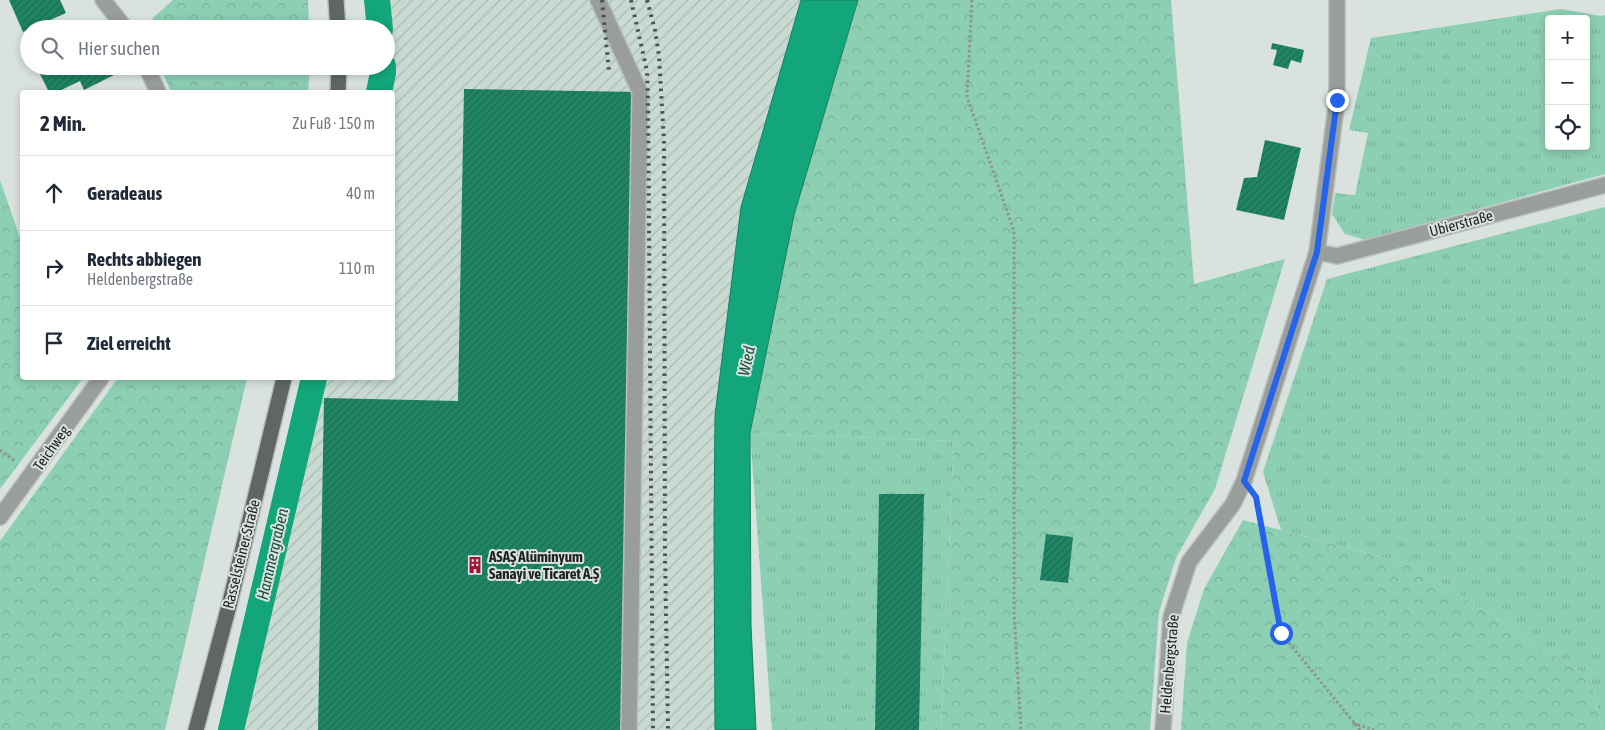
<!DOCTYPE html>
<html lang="de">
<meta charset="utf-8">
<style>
:root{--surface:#fff;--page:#f6f6f7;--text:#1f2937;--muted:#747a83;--line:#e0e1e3}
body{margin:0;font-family:"Asap Condensed",sans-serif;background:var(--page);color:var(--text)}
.controls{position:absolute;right:15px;top:15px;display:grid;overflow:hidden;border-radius:5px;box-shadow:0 2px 8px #0003}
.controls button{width:45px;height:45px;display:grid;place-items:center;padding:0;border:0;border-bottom:1px solid var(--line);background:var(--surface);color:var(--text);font:25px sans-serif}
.stop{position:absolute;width:15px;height:15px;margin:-11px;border:4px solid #2563eb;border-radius:50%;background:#fff}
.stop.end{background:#2563eb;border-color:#fff;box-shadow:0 1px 5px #0008}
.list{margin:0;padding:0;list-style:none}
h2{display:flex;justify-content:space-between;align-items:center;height:65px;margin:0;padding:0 20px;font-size:21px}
h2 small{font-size:16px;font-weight:400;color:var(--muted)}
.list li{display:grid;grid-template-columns:32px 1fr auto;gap:15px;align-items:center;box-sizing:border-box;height:75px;padding:0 20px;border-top:1px solid var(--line)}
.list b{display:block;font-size:19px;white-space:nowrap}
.list p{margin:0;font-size:16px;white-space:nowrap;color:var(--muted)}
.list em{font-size:16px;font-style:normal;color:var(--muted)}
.icon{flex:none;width:28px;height:28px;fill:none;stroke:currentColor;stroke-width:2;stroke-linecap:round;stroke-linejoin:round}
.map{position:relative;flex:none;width:1605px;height:730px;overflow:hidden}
.search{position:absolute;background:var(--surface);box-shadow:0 2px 8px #0003;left:20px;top:20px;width:375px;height:55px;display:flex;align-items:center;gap:12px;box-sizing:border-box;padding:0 18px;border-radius:28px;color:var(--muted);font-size:19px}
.panel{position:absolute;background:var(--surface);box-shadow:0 2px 8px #0003;left:20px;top:90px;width:375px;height:290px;border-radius:5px}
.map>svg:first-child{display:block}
</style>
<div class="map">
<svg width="1605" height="730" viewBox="0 0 1605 730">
<defs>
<pattern id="industrial-furrows" width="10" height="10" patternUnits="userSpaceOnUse" patternTransform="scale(1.25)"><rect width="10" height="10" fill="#c8dad2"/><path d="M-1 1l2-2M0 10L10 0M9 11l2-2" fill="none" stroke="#abbbb4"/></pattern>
<pattern id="grass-tufts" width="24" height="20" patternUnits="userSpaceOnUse" patternTransform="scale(1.25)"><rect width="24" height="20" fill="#8ccfb3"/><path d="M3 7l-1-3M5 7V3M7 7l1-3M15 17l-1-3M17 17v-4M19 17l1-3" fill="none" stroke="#78b19a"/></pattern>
<pattern id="forest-crowns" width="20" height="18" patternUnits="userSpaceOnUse" patternTransform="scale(1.25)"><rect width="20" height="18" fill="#8ccfb3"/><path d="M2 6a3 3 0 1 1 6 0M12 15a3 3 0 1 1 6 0" fill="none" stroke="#78b19a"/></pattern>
<pattern id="building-hatch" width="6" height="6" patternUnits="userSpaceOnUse" patternTransform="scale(1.25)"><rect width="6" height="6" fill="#208564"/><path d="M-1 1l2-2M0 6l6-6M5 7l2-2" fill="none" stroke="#1b6c52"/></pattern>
</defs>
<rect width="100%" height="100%" fill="#d9e2de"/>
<path fill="url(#industrial-furrows)" d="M367,0H801L741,207L714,528L715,730H235L308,378H392V92H370L373,79L372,66H386V29H369Z"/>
<path fill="url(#grass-tufts)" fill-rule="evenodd" d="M1561,9L1601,16L1605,15V174L1365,240L1345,234L1332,214L1335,193L1355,195L1368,133L1349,130L1371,38ZM1549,19H1586V146H1549Z
M1605,207V730H1602L1591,679L1413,565L1281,530L1263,472L1327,279Z
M750,433L954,441L941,730H772Z"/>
<path fill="url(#forest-crowns)" d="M173,0H308L309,29H149L153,18Z
M858,0H1171L1194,284L1285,259L1215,489L1176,558L1159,612L1150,730H941L954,441L750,433L794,215Z
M160,66H310L308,92H171Z
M0,180L22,244V378H83L0,489Z
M118,378H247L165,730H0V541Z
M1243,520L1413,565L1591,679L1602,730H1181L1187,643L1204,589Z"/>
<path fill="#13a67b" stroke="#177e60" d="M801,0H858L794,215L750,433L751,626L756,730H715L714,528L715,415L741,207Z"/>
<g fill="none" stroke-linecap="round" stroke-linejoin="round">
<path stroke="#13a67b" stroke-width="26" d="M377,0L380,29
M379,92L383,73V66
M231,730L314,378"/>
</g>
<path fill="url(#building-hatch)" d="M9,0H60L66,13L23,32Z
M1272,43L1304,50L1301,63L1291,60L1288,69L1273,65L1277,50L1271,49Z
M36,66H117L120,72L84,90L80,81L57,92H49Z
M464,89L638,92L626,730H318L324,398L458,401Z
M1265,140L1301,148L1284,220L1236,210L1244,178L1257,177Z
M879,494H924L919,730H875Z
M1046,534L1073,537L1068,583L1040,580Z"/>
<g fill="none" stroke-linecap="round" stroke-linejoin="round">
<g stroke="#b8bfbc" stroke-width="18">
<path id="minor" d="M103,0L126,29
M598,0L640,92L629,730
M146,66L158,92
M1317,252L1337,256L1605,185
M0,517L101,378
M1163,730L1171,617L1189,562L1233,504L1244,481L1317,252L1337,100V0"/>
</g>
<g stroke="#b8bfbc" stroke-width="18">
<path id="major" d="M336,0L338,29
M338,92L339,66
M196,730L230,602L284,378"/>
</g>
<path stroke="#8d9491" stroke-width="3" stroke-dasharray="2.5 2.5" stroke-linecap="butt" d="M972,0L967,97L1014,231V612L1021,730
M0,450L16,462
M1257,503L1281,633L1360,730
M1353,723L1374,730"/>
<use href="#minor" stroke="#999d9b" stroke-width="15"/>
<use href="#major" stroke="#5f6663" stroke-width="15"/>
<path stroke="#4d5250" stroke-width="4" stroke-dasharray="2.5 5" stroke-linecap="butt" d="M602,0L609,72
M631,0L647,71L648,98L653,730
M647,0L655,30L659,56L664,141L665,553L668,730"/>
</g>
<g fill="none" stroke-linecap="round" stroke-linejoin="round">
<path stroke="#2563eb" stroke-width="6" d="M1281,633L1256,497L1244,481L1317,252L1337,100"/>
</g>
<defs>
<g id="building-bare" transform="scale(1.35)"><path d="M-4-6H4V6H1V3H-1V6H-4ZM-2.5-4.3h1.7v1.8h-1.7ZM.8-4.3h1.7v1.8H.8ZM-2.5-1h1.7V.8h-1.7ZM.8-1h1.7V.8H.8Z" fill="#a81137" stroke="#d9e2de" stroke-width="2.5" paint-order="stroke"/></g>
</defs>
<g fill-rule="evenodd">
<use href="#building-bare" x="475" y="565"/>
</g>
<g text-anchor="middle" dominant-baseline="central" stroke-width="4" stroke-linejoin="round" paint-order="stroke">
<g font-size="15" fill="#1f2221" stroke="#d9e2de">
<text transform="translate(1461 223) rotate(-15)">Ubierstraße</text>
<text transform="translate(51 448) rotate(-55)">Teichweg</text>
<text transform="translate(241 554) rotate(-76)">Rasselsteiner Straße</text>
<text transform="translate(1169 664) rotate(-85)">Heldenbergstraße</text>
</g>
<g font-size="15" font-weight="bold" fill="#1f2221" stroke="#d9e2de" text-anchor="start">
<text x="489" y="556">ASAŞ Alüminyum<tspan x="489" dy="17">Sanayi ve Ticaret A.Ş</tspan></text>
</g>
<g font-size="16" font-style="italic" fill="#194d3a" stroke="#d9e2de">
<text transform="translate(746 361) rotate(-78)">Wied</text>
<text transform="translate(272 554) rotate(-77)">Hammergraben</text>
</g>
</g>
</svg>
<div class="controls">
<button>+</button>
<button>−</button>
<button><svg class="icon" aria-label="locate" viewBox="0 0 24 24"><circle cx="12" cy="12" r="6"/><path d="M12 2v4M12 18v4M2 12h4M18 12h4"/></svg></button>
</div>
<div class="stop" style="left:1281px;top:633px"></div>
<div class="stop end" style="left:1337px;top:100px"></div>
<div class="search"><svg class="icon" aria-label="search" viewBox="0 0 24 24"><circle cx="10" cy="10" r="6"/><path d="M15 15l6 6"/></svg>Hier suchen</div>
<section class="panel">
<h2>2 Min.<small>Zu Fuß · 150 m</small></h2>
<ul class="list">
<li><svg class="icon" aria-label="ahead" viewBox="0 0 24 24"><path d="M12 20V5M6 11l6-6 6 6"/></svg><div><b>Geradeaus</b></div><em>40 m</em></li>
<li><svg class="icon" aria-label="right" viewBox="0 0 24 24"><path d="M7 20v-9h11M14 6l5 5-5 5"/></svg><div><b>Rechts abbiegen</b><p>Heldenbergstraße</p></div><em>110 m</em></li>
<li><svg class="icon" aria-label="arrive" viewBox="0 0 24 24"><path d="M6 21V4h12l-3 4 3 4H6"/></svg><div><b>Ziel erreicht</b></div></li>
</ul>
</section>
</div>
